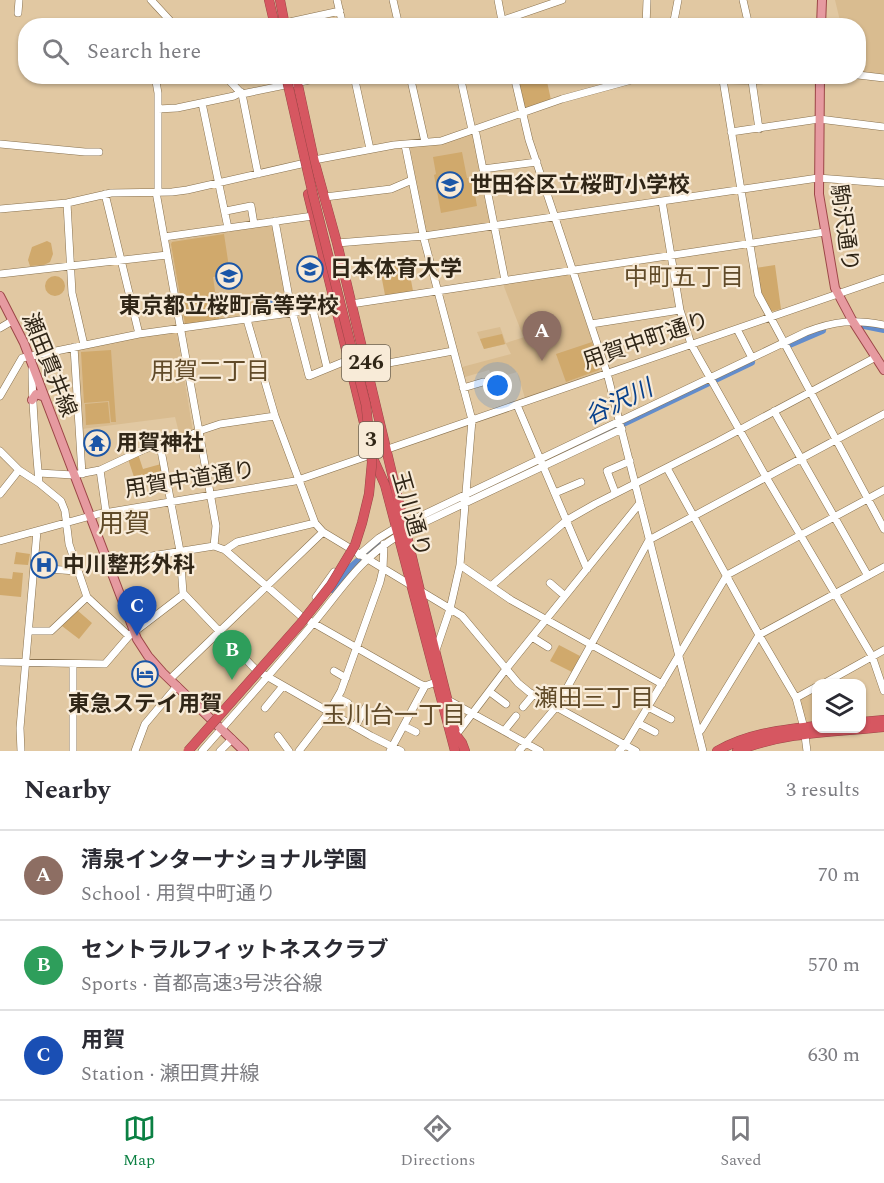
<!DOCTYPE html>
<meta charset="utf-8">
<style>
:root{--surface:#fff;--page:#f7f7f7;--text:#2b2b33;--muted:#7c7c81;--line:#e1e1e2;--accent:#0b8043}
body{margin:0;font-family:Spectral,"Noto Sans JP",serif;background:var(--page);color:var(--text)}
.controls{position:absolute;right:18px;bottom:18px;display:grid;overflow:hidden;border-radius:12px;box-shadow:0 2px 4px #0004}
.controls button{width:54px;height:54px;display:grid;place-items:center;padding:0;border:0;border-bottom:2px solid var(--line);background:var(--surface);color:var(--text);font:30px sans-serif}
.you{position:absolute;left:498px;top:386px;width:21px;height:21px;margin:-15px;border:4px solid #fff;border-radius:50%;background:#1a73e8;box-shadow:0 0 0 9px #1a73e833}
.badge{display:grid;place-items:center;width:39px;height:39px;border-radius:50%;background:var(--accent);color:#fff;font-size:20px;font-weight:700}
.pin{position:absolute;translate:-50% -50px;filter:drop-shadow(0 2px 3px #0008)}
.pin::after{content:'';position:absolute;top:32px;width:21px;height:18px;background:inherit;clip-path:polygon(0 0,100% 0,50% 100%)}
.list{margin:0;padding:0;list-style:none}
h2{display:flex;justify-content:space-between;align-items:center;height:78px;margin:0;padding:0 24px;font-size:26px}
h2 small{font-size:20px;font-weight:400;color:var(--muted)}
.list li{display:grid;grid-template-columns:39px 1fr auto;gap:18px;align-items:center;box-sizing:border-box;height:90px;padding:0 24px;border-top:2px solid var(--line)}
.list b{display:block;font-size:22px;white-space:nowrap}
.list p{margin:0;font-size:20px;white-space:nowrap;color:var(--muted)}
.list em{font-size:20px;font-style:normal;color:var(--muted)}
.icon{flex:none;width:33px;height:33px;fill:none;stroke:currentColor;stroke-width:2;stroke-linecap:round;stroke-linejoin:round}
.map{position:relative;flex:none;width:884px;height:751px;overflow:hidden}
.search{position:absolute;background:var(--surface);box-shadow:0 2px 4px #0004;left:18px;right:18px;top:18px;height:66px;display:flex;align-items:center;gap:15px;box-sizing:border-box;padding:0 21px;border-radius:24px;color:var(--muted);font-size:22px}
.sheet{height:348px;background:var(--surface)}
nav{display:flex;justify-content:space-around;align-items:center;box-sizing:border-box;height:84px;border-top:2px solid var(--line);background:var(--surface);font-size:16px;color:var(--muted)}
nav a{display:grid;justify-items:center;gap:3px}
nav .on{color:var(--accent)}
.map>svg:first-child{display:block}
</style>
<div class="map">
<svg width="884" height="751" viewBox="0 0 884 751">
<rect width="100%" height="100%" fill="#e1c8a2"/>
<path fill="#d9bc90" d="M835,0H884V74L859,72L858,26L841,25Z
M473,133L492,222L490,225L425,233L410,147Z
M273,225L288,310L184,325L169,241Z
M566,272L570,275L601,368L600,372L525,398L517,372L493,379L489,370L465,377L462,367L511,354L506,344L484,349L477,332L500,327L506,343L559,326L523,336L503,284Z
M177,333L193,432L180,437L175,417L82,429L77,351L79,349L139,337Z
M816,690V722H808L805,721L799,700Z"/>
<path fill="#d0a96c" d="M518,77H546L551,100L527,109L525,107Z
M462,152L467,178H472L477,206L441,213L434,175L436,174L433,157Z
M224,234L230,274L213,277L219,319L185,324L171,244L172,242Z
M47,241L51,243L53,254L50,262L44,265L30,266L28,260L32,247Z
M408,264L413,291L385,295L380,269Z
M775,265L781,309L770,312L760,293L755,268Z
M45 286a10 10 0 1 1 20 0a10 10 0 1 1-20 0Z
M502,334L505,344L484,349L480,339Z
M592,342L600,367L599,370L566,382L556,354Z
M111,350L116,422H111L109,401L84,403L81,352Z
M108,402L110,423L86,425L85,404Z
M138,454L143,469L161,464L164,482L136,483L128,459Z
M16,552L30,554L28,565L14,564Z
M13,572L23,573L21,597L0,595V578L12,579Z
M77,610L92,623L79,639L62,626Z
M559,645L580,656L572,672L550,661Z"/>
<path fill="#638dcc" d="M282,296L284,306L267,309L265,299Z"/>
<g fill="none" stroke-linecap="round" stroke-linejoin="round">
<path stroke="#638dcc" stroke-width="8" d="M864,325L884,329
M787,345L822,330
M410,525L751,362
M366,554L380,541
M332,589L345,573L361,559"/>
<g stroke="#88714e" stroke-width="8">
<path id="minor" d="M151,0L175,26
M337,0L343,26
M393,0L399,26
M498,0L503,26
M743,0L749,26
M18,13L19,0
M285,23L340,11
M486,26L562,0
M646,26L647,0
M673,26L678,0
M858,75L884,78
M155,76L158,93V192
M225,76L242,94L258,174
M354,76L370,149
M410,76L425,142
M460,76L472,130
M514,76L529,140L607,373L703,751
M686,76C735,84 783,79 831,76
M723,80L758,294L884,529
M752,81L759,129
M242,94L329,76
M202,103L228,228
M158,109L177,108L234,96L241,92
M475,129L505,280
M731,132L819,119L884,127
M0,144L85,152H99
M405,145L424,239L472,420L460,565L450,609L436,650
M314,160L394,145L441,141L562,99L646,76
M483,169L537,162
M156,192L216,526L214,546
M105,194L139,334
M325,197L391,189L412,180
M662,201L680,310L691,344L766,477L872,656L884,691
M67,203L72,293L84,345
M0,209L67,203L111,193L172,192L187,190L301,164
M226,211L251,206L254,224
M275,221L290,303L309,376L348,360
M164,237L313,216
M337,243L424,236L818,178L884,183
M0,274L167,255
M351,304L825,232
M313,310L327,368
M247,320L275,416L315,523L323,532L462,616L518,683L529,692L636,751
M591,324L680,310
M0,328L12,321
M737,329L752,358
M74,347L82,474
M367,367L453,351
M32,369C32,408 36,445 39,483L61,501L65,511L69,544L87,597L129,636
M463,388L483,382
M0,396L22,358L139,334L334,307
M517,405L587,569
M774,411L868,576
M160,445L180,551L183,593L256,670L371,736L401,751
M0,451L19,470L39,483
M667,468L759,635L796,698L804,728L807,751
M100,470L106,512
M39,473L73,475L100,470L145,449L186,437L202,430L220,424L275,416
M615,492L607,471L630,461
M555,493L581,482
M0,494L19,470
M404,524L806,332C834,321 854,319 884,325
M406,531L622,429
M0,541L98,514L295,481L884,278
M225,550L237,542L315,523
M359,555L379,538L397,527
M108,563L214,546L225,550L301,616L420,684L425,686L436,682
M460,565L511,600L662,684
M35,568L76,571
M550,583L565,596
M491,586L567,520L595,504L715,443L876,357
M316,597L334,572
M30,631H51L87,597
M532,637L548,647
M0,662L105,664L129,636L184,594
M73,664V751
M334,671L346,678
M170,679L323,532
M823,684L884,650
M490,692L506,704
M338,698L348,703
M796,698L816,687
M448,700L540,751
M523,707L533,695
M648,707L671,719
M265,708L283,686
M638,723L655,732
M404,726L416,732
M355,727L366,707
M504,731L516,716
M698,732L701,730L759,635L884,567
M456,735L506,669L640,503
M278,736L289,751
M21,751L20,728L37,531
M135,751L145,724L177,686
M202,751C238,710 275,669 310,627C341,591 357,561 399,535
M220,751L232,739
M299,751L329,712L341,691L380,582L383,569L384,544
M390,751L425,686
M519,751L557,706L649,540L884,414
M619,751L625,745L727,575L884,490"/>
</g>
<g stroke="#9c4647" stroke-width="10">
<path id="major" d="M821,26L822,0
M820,76L819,194L835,288L852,320L884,370
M0,296L24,343L137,639L148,656L163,673L244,751
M32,400L36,394L42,396"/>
</g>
<g stroke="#9c4647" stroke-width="10">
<path id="highway" d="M269,0L275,26
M280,0L285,26
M296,76L314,160L337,243L420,591L455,730
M308,194L366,431
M372,456L385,485L455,751
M862,722L884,720
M456,735L462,743L465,751
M717,751C749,733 781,730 816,726
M737,751C783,732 835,732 884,727"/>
</g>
<use href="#minor" stroke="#fff" stroke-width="7"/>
<use href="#major" stroke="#e69aa0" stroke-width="8"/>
<use href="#highway" stroke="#d65761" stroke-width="9"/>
<g stroke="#9c4647" stroke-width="10" stroke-linecap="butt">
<path id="highway-bridge" d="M188,751L301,623L331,585L355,545L362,523L369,494L372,462L366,405L313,195L286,76"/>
</g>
<use href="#highway-bridge" stroke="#d65761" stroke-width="9"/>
</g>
<defs>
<g id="school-ring" transform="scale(1.35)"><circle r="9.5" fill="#f8ebd8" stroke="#1b56a7" stroke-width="1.5"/><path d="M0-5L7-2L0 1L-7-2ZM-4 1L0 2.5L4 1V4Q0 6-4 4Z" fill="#1b56a7"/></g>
<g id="university-ring" transform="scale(1.35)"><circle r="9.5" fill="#f8ebd8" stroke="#1b56a7" stroke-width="1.5"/><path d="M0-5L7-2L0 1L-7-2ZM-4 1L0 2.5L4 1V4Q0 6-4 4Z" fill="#1b56a7"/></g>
<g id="temple-ring" transform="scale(1.35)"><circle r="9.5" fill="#f8ebd8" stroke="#1b56a7" stroke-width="1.5"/><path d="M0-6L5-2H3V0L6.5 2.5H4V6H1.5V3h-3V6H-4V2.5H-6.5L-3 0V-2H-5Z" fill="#1b56a7"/></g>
<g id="hospital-ring" transform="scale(1.35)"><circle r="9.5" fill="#f8ebd8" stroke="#1b56a7" stroke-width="1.5"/><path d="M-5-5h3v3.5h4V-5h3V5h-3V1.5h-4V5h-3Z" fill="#1b56a7"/></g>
<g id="hotel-ring" transform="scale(1.35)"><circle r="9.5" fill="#f8ebd8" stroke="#1b56a7" stroke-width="1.5"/><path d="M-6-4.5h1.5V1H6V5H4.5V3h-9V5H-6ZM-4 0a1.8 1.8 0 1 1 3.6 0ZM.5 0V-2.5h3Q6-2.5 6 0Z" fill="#1b56a7"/></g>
</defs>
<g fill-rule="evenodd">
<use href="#school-ring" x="450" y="185"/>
<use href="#university-ring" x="310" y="269"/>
<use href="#school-ring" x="229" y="276"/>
<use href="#temple-ring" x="97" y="443"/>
<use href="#hospital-ring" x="44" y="565"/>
<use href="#hotel-ring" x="145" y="674"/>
</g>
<g text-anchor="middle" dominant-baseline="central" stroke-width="4.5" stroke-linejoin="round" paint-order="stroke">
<g fill="#f8ebd8" stroke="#6c6151" stroke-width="1.5">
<rect x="342" y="345" width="48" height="36" rx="4.5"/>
<rect x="359" y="422" width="24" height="36" rx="4.5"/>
</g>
<g font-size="21" font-weight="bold" fill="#302617">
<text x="366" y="363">246</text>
<text x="371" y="440">3</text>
</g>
<g font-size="22" font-weight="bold" fill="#302617" stroke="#f8ebd8" text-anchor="start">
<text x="470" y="185">世田谷区立桜町小学校</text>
<text x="330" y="269">日本体育大学</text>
<text x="229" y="306" text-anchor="middle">東京都立桜町高等学校</text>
<text x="116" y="443">用賀神社</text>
<text x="63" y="565">中川整形外科</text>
<text x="145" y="704" text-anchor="middle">東急ステイ用賀</text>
</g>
<g font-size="22" fill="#302617" stroke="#f8ebd8">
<text transform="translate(844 228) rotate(82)">駒沢通り</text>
<text transform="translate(646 341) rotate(-19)">用賀中町通り</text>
<text transform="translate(49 365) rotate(68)">瀬田貫井線</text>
<text transform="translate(190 480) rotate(-9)">用賀中道通り</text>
<text transform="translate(411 514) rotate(74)">玉川通り</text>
</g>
<g font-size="24" fill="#614b29" stroke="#f8ebd8">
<text x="684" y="278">中町五丁目</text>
<text x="210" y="372">用賀二丁目</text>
<text x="594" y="699">瀬田三丁目</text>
<text x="394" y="716">玉川台一丁目</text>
</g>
<g font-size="24" font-style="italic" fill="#08418c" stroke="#f8ebd8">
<text transform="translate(619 403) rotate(-26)">谷沢川</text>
</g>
<g font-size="26" fill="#614b29" stroke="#f8ebd8">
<text x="124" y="524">用賀</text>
</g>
</g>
</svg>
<div class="controls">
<button><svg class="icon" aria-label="layers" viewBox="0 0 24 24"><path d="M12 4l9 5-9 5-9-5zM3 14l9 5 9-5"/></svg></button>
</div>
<div class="you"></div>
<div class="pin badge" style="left:542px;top:361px;background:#8d6e63">A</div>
<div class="pin badge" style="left:232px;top:680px;background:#2e9e5b">B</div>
<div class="pin badge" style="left:137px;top:636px;background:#1a4fb4">C</div>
<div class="search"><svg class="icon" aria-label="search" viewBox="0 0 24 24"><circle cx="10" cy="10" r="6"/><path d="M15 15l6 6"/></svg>Search here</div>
</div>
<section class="sheet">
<h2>Nearby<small>3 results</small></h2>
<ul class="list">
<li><span class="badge" style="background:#8d6e63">A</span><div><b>清泉インターナショナル学園</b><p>School · 用賀中町通り</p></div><em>70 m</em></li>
<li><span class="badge" style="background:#2e9e5b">B</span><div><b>セントラルフィットネスクラブ</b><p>Sports · 首都高速3号渋谷線</p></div><em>570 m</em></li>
<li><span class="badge" style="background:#1a4fb4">C</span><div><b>用賀</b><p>Station · 瀬田貫井線</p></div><em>630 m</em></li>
</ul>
</section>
<nav>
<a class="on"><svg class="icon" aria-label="map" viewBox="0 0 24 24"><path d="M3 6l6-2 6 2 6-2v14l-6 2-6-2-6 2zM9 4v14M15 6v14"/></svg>Map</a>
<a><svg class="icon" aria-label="directions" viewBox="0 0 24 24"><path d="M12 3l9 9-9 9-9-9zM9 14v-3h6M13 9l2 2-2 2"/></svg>Directions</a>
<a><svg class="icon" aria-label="saved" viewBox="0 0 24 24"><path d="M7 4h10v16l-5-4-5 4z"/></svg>Saved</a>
</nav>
